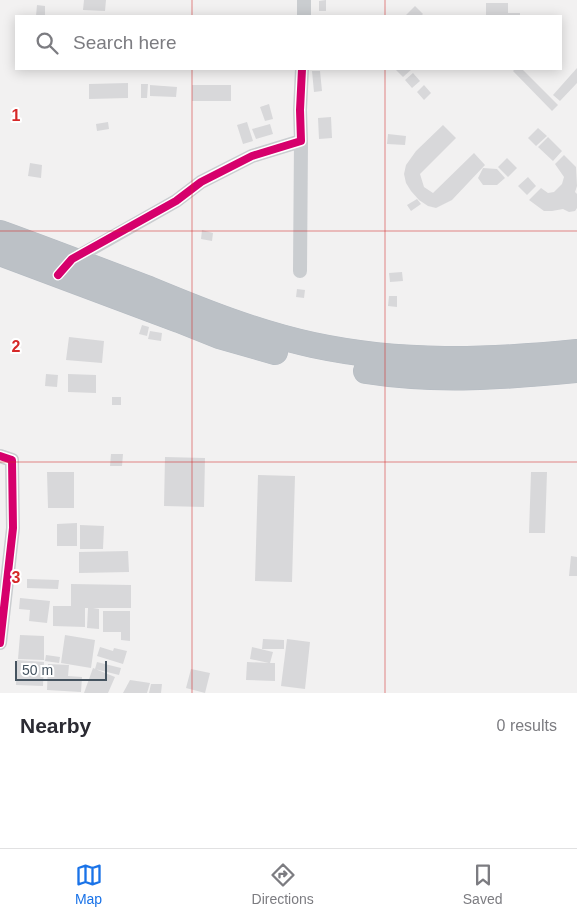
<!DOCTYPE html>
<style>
:root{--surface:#fff;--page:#f7f7f7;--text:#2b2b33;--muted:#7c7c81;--line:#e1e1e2;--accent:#1a73e8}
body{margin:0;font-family:Arial,sans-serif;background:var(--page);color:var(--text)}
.scale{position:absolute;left:15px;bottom:12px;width:92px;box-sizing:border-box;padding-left:5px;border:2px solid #465460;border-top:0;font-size:14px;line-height:18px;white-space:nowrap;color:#465460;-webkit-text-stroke:4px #fff;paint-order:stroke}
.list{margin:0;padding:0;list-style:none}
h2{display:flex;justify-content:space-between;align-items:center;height:65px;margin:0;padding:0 20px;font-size:21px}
h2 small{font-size:16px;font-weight:400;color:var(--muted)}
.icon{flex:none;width:28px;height:28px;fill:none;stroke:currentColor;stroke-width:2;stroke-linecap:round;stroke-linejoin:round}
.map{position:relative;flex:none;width:577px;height:693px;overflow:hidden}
.search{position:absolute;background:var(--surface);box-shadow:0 2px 12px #0003;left:15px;right:15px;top:15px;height:55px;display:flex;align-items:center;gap:12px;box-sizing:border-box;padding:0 18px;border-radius:0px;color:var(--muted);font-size:19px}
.sheet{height:155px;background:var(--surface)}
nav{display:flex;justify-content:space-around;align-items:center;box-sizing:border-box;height:70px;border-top:1px solid var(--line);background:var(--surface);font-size:14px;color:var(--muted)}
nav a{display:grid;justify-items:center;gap:2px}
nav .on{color:var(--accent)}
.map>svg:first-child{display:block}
</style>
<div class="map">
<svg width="577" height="693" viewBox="0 0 577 693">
<rect width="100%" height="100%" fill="#f2f1f1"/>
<path fill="#d8d8da" d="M84,0H106L105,11L83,10Z
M326,0V11H319V1Z
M486,3H508V13H520V16H486Z
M37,5L45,6V16H36Z
M415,6L423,14L421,16H405Z
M577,68V83L560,101L553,95Z
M395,69H412L403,77Z
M515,69H522L558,105L552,111L513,71Z
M312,71H320L322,91L314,92Z
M413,73L420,81L412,88L405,80Z
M128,83V98L89,99V84Z
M141,84H148L147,98H141Z
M150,85L177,87L176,97L150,96Z
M192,85H231V101H192Z
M424,85L431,93L424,100L417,92Z
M269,104L273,119L265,121L260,107Z
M331,117L332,138L319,139L318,118Z
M108,122L109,129L97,131L96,124Z
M247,122L253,141L243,144L237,125Z
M270,124L273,134L256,139L252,129Z
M443,125L456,138L420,174L424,187L433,193L474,153L485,165L452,200L436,208L428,206L419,200L411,191L406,183L404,174L406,165L416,151Z
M538,128L547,136L536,146L528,138Z
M388,134L406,136L405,145L387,144Z
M548,137L562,151L553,161L538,147Z
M564,155L576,167L577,186L575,192L577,194V208L575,211L569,212L563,209L552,211H544L529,200L541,188L548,193L554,192L562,184L564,177L555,164Z
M507,158L517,168L508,177L498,167Z
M30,163L42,165L41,178L28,176Z
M483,168L497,169L505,178L497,185H483L478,178Z
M528,177L536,186L527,195L518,186Z
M417,199L421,204L411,211L407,205Z
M202,230L213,233L212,241L201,239Z
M402,272L403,281L390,282L389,273Z
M297,289L305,290L304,298L296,297Z
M389,296H397V307L388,306Z
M142,325L149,327L147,336L139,334Z
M150,331L162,333L161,341L148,339Z
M69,337L104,341L102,363L66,360Z
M46,374L58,375L57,387L45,386Z
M68,374L96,375V393L68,392Z
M112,397H121V405H112Z
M111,454H123L122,466H110Z
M165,457L205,458L204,507L164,506Z
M47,472H74V508H48Z
M531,472H547L545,533H529Z
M258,475L295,476L292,582L255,581Z
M77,523V546H57V524Z
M80,525L104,526L103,549H80Z
M128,551L129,572L79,573V552Z
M571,556L577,557V576H569Z
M27,579L59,580L58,589L27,588Z
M71,584L131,585V608H93L99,609V629L87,628L88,608H85V627L53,626V606H71Z
M20,598L50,601L47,623L29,621L30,610L19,609Z
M103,611H130V641L121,640V632H103Z
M20,635L44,636V660L18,659Z
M65,635L95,640L91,668L61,663Z
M263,639L284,640V649H262Z
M287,639L310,642L305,689L281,686Z
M100,647L113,651L114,648L127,651L123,664L97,656Z
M252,647L273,652L270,663H275V681L246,680L247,662L269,663L250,659Z
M46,655L60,657L59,663L45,661Z
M17,660L44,662L43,686L16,685Z
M97,662L121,668L119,675L95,669Z
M48,664L69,665L68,676L82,677L81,692L47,690Z
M93,668L115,677L108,693H84Z
M191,669L210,673L205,693L186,688Z
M130,680L150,683L147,693H123Z
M151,684H162L161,693H149Z"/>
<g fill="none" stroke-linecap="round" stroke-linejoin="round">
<g stroke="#b5bbc2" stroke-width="26">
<path id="highway" d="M0,233C50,251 99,270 149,289C202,311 257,333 313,345C402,364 487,361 577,352
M0,253L179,320L219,336L275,352
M366,371C435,382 507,377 577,370"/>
</g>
<path stroke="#cacdd0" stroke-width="14" d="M304,16V0
M70,261L176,201L201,182L252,156L301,141L300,110L302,69
M300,271L301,141
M0,456L12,460L13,528L0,643"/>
<use href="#highway" stroke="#bcc1c6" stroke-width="25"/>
<g stroke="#fff" stroke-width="11">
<path id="cycleway" d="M58,275L72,259L176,201L201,182L252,156L301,141L300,110L302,69
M0,456L12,460L13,528L0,643"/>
</g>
<use href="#cycleway" stroke="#d6006c" stroke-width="8"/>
</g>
<path fill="none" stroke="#d62828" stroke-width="1" stroke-opacity="0.55" d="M192,0V16M385,0V16M192,69V693M385,69V693M0,231H577M0,462H577"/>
<g font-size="16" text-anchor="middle" font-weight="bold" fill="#d62828" stroke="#fff" stroke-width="4" stroke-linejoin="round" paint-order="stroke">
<text x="16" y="121">1</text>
<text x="16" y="352">2</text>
<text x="16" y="583">3</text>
</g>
</svg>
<div class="scale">50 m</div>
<div class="search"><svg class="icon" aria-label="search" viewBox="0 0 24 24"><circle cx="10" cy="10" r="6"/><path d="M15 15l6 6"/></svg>Search here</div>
</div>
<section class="sheet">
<h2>Nearby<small>0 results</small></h2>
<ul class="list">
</ul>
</section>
<nav>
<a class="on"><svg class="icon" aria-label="map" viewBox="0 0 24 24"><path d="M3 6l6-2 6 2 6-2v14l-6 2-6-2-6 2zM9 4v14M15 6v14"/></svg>Map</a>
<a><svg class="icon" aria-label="directions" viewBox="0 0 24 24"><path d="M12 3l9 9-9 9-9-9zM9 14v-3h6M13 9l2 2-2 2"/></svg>Directions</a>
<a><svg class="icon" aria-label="saved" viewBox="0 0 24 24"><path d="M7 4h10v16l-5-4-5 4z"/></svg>Saved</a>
</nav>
